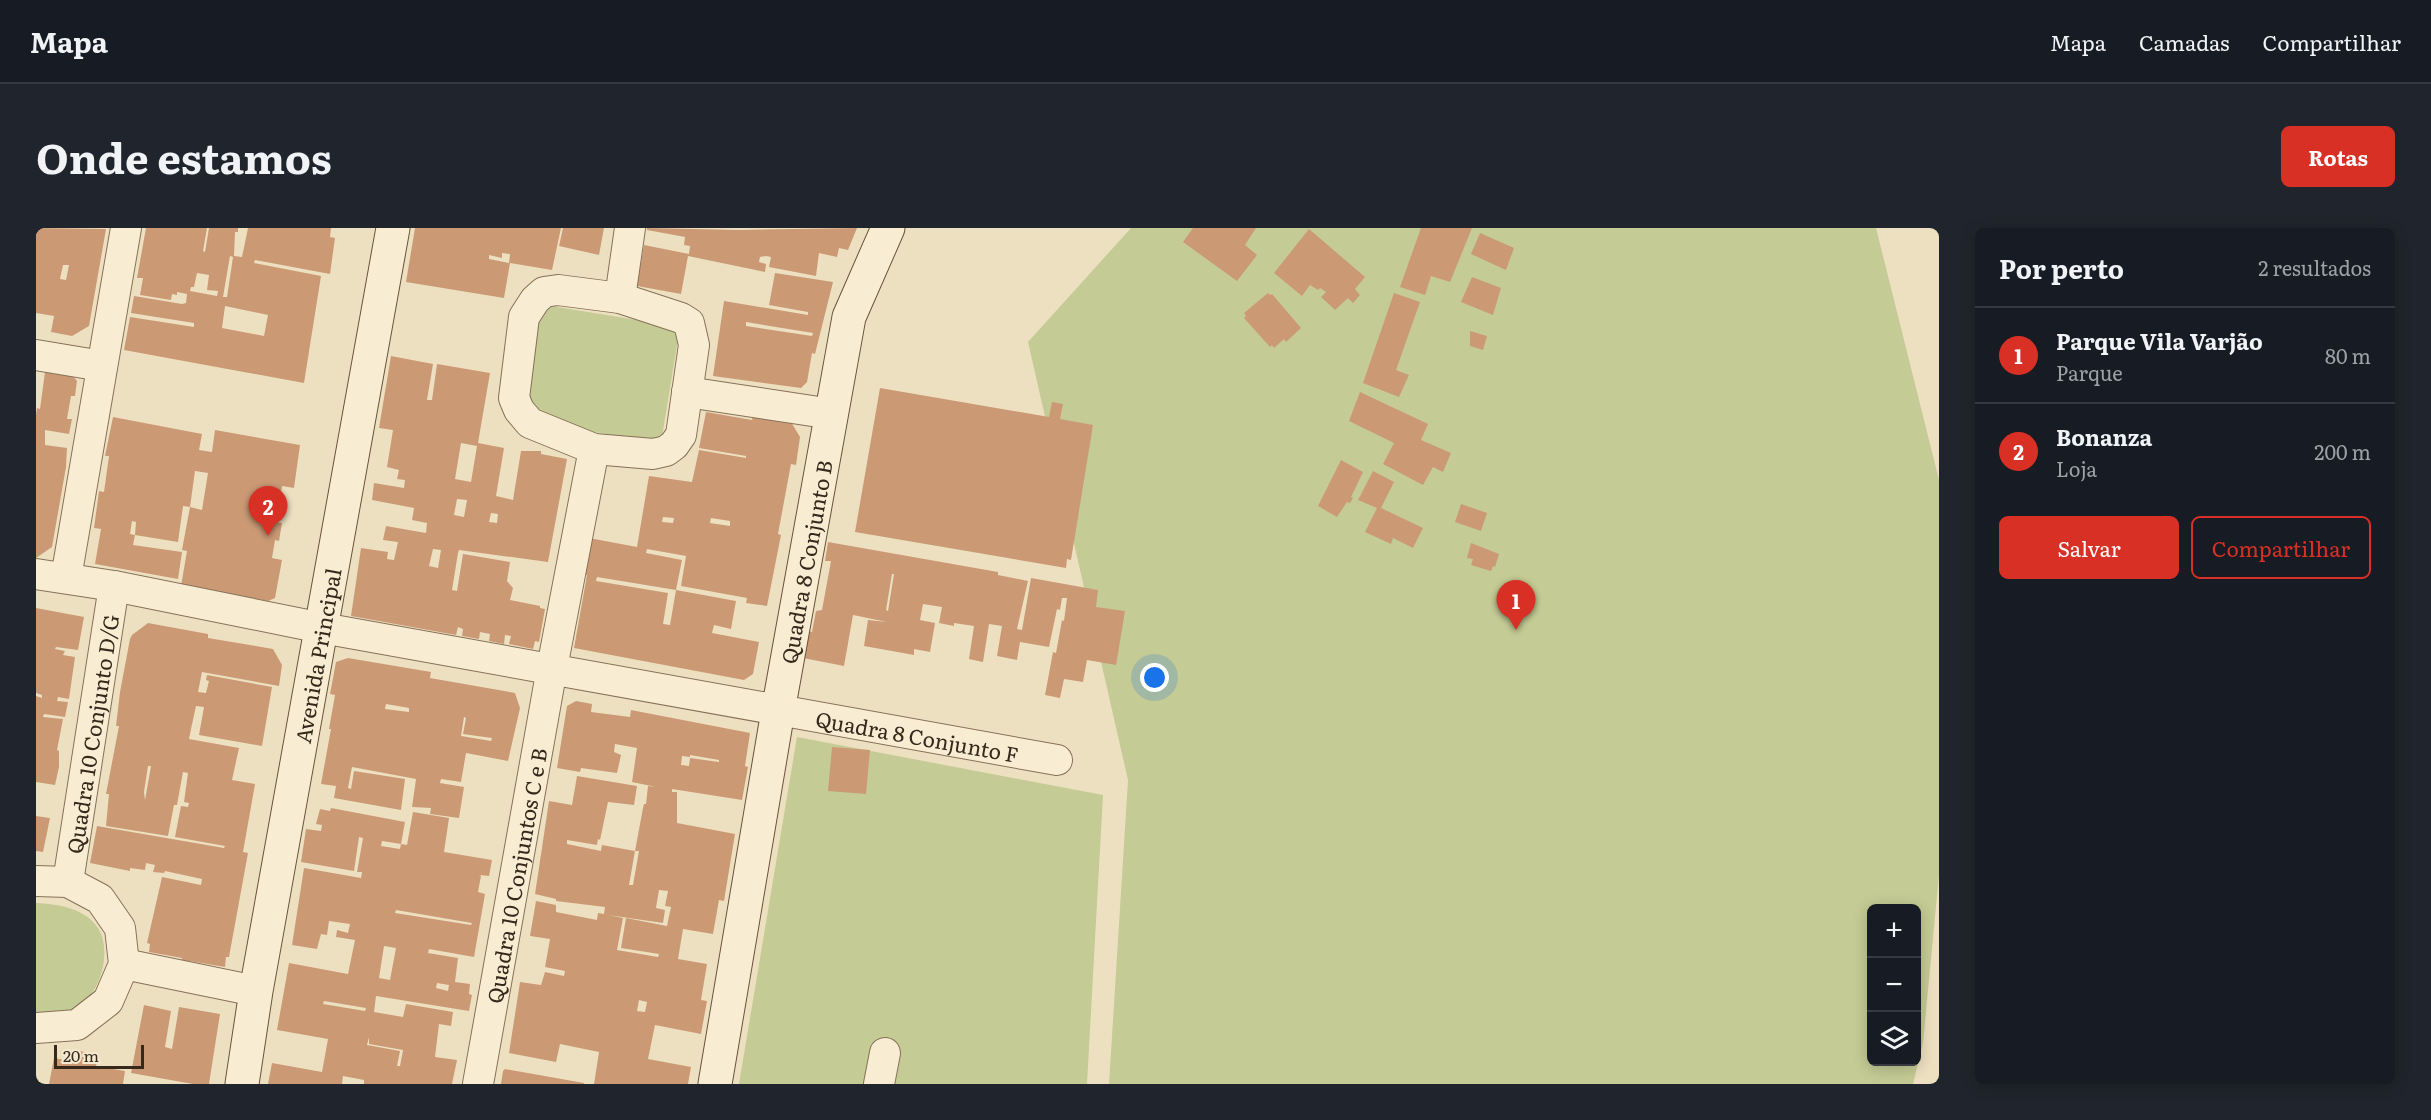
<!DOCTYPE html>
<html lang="pt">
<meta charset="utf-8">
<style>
:root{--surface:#171b24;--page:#20242c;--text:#f1f3f6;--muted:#9ea1a6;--line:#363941;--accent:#d93025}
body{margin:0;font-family:Literata,serif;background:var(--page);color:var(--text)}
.controls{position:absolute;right:18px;bottom:18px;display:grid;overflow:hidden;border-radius:9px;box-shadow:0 3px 15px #0003}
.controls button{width:54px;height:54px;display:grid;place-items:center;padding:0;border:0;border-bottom:2px solid var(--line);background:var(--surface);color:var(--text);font:30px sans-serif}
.scale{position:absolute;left:18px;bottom:15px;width:90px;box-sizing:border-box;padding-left:6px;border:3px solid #36291c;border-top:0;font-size:16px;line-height:21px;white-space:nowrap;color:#36291c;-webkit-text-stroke:4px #f5eacf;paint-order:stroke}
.you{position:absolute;left:1119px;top:450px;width:21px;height:21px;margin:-15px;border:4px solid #fff;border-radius:50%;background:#1a73e8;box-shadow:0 0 0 9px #1a73e833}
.badge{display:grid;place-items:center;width:39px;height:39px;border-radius:50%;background:var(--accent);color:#fff;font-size:20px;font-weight:700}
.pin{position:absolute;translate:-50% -50px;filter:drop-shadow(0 2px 3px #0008)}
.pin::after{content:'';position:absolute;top:32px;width:21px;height:18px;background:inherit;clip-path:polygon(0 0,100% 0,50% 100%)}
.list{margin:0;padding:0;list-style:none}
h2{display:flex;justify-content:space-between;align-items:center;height:78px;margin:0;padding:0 24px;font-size:26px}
h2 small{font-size:20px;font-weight:400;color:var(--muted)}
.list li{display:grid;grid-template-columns:39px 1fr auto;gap:18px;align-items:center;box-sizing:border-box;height:96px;padding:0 24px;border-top:2px solid var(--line)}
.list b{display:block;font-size:22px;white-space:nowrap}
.list p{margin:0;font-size:20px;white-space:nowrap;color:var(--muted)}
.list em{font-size:20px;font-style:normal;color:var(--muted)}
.actions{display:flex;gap:12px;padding:18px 24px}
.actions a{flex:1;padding:14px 0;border:2px solid var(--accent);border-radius:9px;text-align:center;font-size:21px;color:var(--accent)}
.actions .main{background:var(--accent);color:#fff}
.icon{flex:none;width:33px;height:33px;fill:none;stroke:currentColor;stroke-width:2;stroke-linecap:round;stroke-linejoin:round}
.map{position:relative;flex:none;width:1903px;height:856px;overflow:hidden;border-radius:9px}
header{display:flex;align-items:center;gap:36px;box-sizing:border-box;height:84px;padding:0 30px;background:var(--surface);border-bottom:2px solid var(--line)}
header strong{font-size:28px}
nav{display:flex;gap:33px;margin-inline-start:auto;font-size:21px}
.intro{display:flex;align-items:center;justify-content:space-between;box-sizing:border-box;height:144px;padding:0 36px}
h1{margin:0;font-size:42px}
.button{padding:15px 27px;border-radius:9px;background:var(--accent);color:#fff;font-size:21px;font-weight:700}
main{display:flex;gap:36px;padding:0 36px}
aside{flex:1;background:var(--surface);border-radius:9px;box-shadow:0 3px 15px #0003}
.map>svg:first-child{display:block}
</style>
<header>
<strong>Mapa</strong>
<nav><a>Mapa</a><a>Camadas</a><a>Compartilhar</a></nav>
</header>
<div class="intro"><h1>Onde estamos</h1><a class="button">Rotas</a></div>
<main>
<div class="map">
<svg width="1903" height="856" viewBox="0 0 1903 856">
<rect width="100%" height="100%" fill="#ede0c0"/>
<path fill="#c4cb94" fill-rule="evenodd" d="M1095,0H1840L1903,252V647L1887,815L1877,856H1073L1092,552L992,114ZM1836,680H1880V834H1836Z
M503,76L644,99L625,215L485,192Z
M761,509L1067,567L1051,856H703Z
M0,675C21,676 49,680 62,700C79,727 60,780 28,787C19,789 9,786 0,786Z"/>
<path fill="#cb9a75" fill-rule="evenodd" d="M0,0L70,1L53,98L36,108L15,104L18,88L0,85ZM27,37H33L30,52L24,51Z
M110,0H171L167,23L169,24L173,0H202V4H199L198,28L206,29L212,0H295L294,9L299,10L294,46L219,32L218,35L285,48L268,155L88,122L94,89L158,99V95L95,85L98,68L146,76L150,75L151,66L141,64V67L136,66L135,72L104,67L107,50H101ZM194,28L197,29L191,69H187ZM161,45L173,47L171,62L182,63L181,68L154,63L155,59H158ZM189,78L232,87L228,108L186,100Z
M379,0H525L516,42L474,35L468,70L370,54ZM466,25L474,26L473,35L453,31V27L466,30Z
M527,0H568L563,27L523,18Z
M611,0L703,2L821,0L812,22L803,20L801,29L783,25L780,48L733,39L735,29L730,28L724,29L723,34L730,36L729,44L652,28L645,66L601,58L608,17L653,26L654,18L648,17L649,9L611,2Z
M1157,0H1220L1209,17L1221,27L1201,53L1147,14Z
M1385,0H1436L1414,54L1395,48L1389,67L1364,59Z
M1273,1L1329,49L1319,61L1324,67L1317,75L1312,70L1299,82L1285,69L1290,64L1284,60L1282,62L1274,57L1266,68L1238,45Z
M1444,5L1478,20L1470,42L1435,26Z
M739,45L797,54L779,126L776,125L771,154L765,160L677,148L688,73L772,87V84L733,77ZM710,94L777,105L776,108L710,98Z
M1436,49L1465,60L1457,87L1425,74Z
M1232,65L1234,67L1236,66L1265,100L1250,114L1248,111L1238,120L1236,117L1234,119L1208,90L1210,88L1208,85Z
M1358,65L1384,74L1360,142L1373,147L1363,169L1327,155Z
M1434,103L1451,108L1447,122L1434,118Z
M355,128L397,136L391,172H396L401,136L454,145L442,215L468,220L460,268L477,272L485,223H505V226L531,231L512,334L423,322L422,325L416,362L421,363L427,326L474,334L471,353L477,360L474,372L504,378V380L509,381L503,414L499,413L497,421L473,416L475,408L469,407L468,416L453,413L454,406L444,404L443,411L426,408L427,401L422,399L420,407L315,388L325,320L352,324L351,331L358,332L362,314L347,312L350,298L390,305L391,295L376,292L378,280L336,272L338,255L368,260L369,252L361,251L363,242L351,239L357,202L343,200ZM425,215L441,218L435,254L419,251ZM421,271L431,272L428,289L418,287ZM455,285L462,286L461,295L453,294ZM397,321L405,322L402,340L393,338Z
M9,144L37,148L41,153L39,168H35L31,191H36L33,206L9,202V217L31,220L30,239L16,319L0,330V187L1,180L4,181Z
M844,160L1013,189L1016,174L1027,176L1024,191L1057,197L1035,332L1031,331L1030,340L819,304Z
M1324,164L1392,196L1385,212L1415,225L1407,244L1397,239L1387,257L1347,236L1358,215L1313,193Z
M670,184L716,192L717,187L755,194L764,209L760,237L755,236L742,306L745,307L731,378L710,375L711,370L645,358L650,328L611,321L610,325L646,332L640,362L561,349L560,353L632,365L627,396L634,397L640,362L700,373L695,401L678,397L676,405L723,414L717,446L708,452L538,420L551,347H548L553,310L601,319L613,248L656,254L663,222L710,230V228L663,220ZM627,289L638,290L637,295L626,294ZM675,290L694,293V298L674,295Z
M77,189L166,206L163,222L176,224L179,202L264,217L258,260L246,258L240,294L246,295L243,313L239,312L236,330L246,332L239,370L232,373L145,358L151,323L146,322L154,279L147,278L142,314L99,307L100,294L96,293L94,306L99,307L97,317L146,324L142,351L59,336L65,301L58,300L63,263L68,264L73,228H69ZM159,243L172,245L166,282L154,279Z
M1305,232L1327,244L1315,269L1317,270L1314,275L1311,274L1301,289L1282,278Z
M1337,243L1358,254L1345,280L1387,300L1377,320L1357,310L1355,316L1329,304L1341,280L1322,272Z
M1425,276L1451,285L1445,303L1419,294Z
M792,314L962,344V347L992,353L981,401L986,402L995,350L1062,362L1060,379L1089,383L1080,437L1051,432L1047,454L1028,451L1024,470L1009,467L1017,424L1020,425L1026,392L1028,393L1031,370H1026L1024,382L1021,381L1013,419L984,414L981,432L961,428L966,398L953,396L947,434L933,431L938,398L918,395V398L903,395L906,379L887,376L884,392L899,395L894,424L878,421V427L828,418L832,392L851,394L817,387L808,438L767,430L772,403L776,404L780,383L786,382L795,333H789ZM856,346H858L852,383L850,382Z
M1435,315L1463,326L1459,339L1457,338L1455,343L1435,337L1437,331L1431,330Z
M0,380L48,389L42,422L20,419L19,421L29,423L27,427L39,429L33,471L22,469L21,473L32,474L29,489L8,486L7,489L27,491L21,522L23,523V539L19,557L0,554V468L6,470V467L0,465Z
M112,395L172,406V410L237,421L246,437L243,458L166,444L162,464L170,465L173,453L170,452L171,447L236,459L226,518L163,507L168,479L160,478L155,501L153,511L203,520L196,552L219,556L207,624L212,625L193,729H190L189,739L153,733L152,735L145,734L146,730L113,724L114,716L111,715L126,649L165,657L166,651L129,643L128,645L117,644L119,637L110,635L109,642L94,640V643L54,635L61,598L188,620L189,618L139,609L145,578L152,579L153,575L148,574L152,545L147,544L141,577H138L132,608L70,598L73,566H70L83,498H80L84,464L94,411L96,407ZM112,538H115L109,572L108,564Z
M312,430L395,444L394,450L479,465L484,480L472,533L430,525L425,554L405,551L404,555L428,559L423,590L394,586L395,580L376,579L380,551L316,539L312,560L315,561L318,543L369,551L365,582L298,570L300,558L285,556L295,501H293L299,467L294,466L300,434ZM350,476L373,480V484L349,481ZM428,489L430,490L427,506L456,510L455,513L425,508Z
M540,473L556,476L555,484L594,489L595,482L714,505L709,538L712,539L706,572L636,561V564H641V595L699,606L688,673L683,672L677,706L647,701L642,731L671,736L665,772L671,773L665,806L619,797L612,831L655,839L652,856H558L563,824L524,816L520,834L473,825L484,754L505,757L509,744L528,748L529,743L509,739L514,711L494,708L500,673L520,677V684L561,692L562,685L568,686L569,679L520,673V671L499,666L513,573L536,577L541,548L601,558L598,577L572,574L564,612L562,611L561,617L531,612V616L565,623L566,617L599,623L593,657H597L603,623H599L607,580L608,576H610L612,558L620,559L596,554L601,520L579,516L578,524L585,527L581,545L545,540L544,544L521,540L531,478ZM654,527L683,532V534L654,530L653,538L645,537L646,528L654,529ZM623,662L632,663L629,678L635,679L631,698L590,690L585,720L623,726L622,729L581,722L587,690L572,687L627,695L629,682L620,680ZM603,772L611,774L609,784L601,783Z
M796,519L834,522L830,566L792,563Z
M295,580L369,594L365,616L346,613L345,618L364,621L365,616L371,617L377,584L413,590L408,624L456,632L453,648L443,647L445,648L442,664L449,666L438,729L393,721L392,725L422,730L419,754L434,756L433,766L436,767L433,783L340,768L338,784L367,789L370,776L417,784L415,798L403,796L399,829L421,832L416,856H328V852L307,848L306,856H232L236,835L286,844L292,811L241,802L253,735L312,746L319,712L300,709L301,702L312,705L314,696L293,693L291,707L285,706L281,721L256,717L268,640L325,650L326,644H321L327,610L323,609L318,643L265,634L270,601L285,603L286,597L280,596L284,581L294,583ZM360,682L436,695L435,697L359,685ZM348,718L360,720L354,752L343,750ZM401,755L413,757L412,763L400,760ZM288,773L330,780L329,783L287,776ZM333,809V816L367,822L364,838H361L364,823L331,817Z
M0,588L14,590L7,624L0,623Z
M108,777L135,783L129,819L136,821L143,779L184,786L173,856H157L95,845Z
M42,823L63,826L60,838L89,843L87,856H13L18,830L40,834Z
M469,841L548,855V856H465L467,843Z"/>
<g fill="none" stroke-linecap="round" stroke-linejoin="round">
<g stroke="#867158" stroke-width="32">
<g id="street">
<path d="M522,62L584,70L645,90L653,95L658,117L645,207L638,217L630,223L617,226L558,221L494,195L483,182L478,170L488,89L499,72L508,64Z"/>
<path d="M584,70L594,0"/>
<path d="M0,127L66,138"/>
<path d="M651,164L796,186"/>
<path id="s1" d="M0,346L78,358L286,400L1021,532"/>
<path d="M30,350L90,0"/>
<path d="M0,653L32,654L64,671L84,700L88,736L72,773L41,797L0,800"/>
<path id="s2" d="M32,654L78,358"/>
<path d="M88,736L220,763"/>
<path id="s3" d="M442,856L516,440L558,221"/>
<path d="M843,856L849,825"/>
</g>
</g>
<g stroke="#68523b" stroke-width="35">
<g id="secondary">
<path id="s4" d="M206,856L220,763L357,0"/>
<path id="s5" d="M679,856L742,483L813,89L852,0"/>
</g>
</g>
<use href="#street" stroke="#f8edd3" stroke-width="30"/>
<use href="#secondary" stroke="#f8edd3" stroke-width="33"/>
</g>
<g text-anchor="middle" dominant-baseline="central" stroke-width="6" stroke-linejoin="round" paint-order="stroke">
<g font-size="21" fill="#36291c" stroke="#f5eacf">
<text stroke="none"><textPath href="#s5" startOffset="530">Quadra 8 Conjunto B</textPath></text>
<text stroke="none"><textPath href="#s4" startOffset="435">Avenida Principal</textPath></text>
<text stroke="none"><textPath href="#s2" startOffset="150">Quadra 10 Conjunto D/G</textPath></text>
<text stroke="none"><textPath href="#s1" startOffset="896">Quadra 8 Conjunto F</textPath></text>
<text stroke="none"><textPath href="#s3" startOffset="212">Quadra 10 Conjuntos C e B</textPath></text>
</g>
</g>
</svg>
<div class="controls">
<button>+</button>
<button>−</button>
<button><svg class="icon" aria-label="layers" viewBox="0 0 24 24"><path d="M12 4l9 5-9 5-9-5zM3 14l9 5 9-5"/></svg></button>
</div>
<div class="scale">20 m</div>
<div class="you"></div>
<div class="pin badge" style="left:1480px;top:402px">1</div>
<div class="pin badge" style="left:232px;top:308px">2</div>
</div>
<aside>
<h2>Por perto<small>2 resultados</small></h2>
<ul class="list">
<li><span class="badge">1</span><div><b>Parque Vila Varjão</b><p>Parque</p></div><em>80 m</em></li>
<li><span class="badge">2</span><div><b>Bonanza</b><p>Loja</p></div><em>200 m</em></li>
</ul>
<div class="actions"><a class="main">Salvar</a><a>Compartilhar</a></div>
</aside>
</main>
